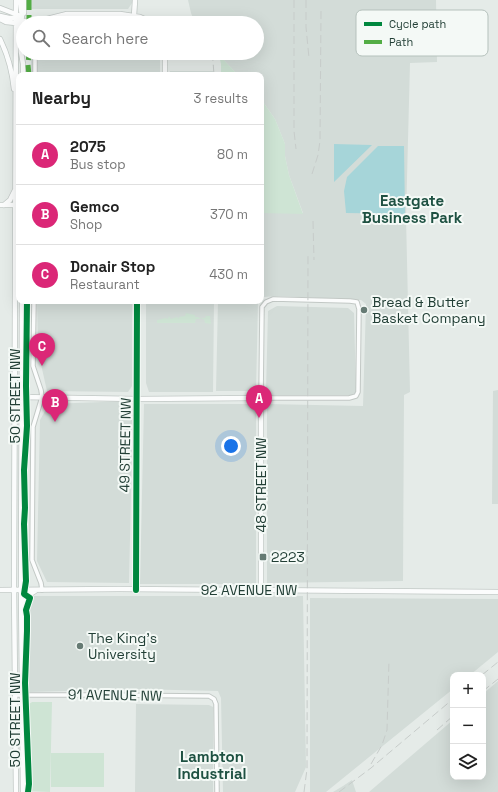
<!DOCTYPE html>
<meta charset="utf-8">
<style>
:root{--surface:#fff;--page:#f6f6f6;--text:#222;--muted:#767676;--line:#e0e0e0;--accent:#db2777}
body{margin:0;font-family:"Space Grotesk",sans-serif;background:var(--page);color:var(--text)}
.controls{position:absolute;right:12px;bottom:12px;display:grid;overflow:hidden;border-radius:8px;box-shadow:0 4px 16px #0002}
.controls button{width:36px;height:36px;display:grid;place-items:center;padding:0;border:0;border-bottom:1px solid var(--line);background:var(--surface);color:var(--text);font:20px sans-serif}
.you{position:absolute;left:231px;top:446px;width:14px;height:14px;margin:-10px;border:3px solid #fff;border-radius:50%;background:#1a73e8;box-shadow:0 0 0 6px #1a73e833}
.badge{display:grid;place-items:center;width:26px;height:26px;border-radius:50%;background:var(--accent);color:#fff;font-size:13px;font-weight:700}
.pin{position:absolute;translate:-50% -33px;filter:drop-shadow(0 1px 2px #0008)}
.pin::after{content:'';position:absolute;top:21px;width:14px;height:12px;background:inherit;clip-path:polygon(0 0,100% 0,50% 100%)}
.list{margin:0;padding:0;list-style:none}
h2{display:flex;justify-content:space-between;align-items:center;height:52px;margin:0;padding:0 16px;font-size:17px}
h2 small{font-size:13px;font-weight:400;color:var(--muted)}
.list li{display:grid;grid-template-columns:26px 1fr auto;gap:12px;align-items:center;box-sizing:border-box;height:60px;padding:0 16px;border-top:1px solid var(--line)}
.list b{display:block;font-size:15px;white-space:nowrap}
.list p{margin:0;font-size:13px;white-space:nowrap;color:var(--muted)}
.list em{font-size:13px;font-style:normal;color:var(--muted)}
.icon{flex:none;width:22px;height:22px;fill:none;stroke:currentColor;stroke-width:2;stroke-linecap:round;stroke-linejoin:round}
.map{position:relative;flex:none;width:498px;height:792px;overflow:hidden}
.search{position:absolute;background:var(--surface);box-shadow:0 4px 16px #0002;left:16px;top:16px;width:248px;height:44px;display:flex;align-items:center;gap:10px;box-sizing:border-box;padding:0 14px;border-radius:22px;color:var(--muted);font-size:15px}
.panel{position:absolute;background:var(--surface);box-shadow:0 4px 16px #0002;left:16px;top:72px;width:248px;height:232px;border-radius:8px}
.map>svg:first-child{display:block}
</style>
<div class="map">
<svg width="498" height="792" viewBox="0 0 498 792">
<rect width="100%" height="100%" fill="#e5ebe8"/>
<path fill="#d3dcd8" d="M29,0H132V3L128,9H29Z
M188,0H436L437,62L410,63L406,217L410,392L404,395L403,581L267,583V404L363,406L366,304L361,300L278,296L264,297L261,299V213H303L289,175L285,156V144L275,119L261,99V75H238L219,55L209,58L208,53H257V23H195L191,13Z
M116,17L139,21L141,23H66Z
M31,53H160V75H31Z
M170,71H213V75H169Z
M37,301H132V386L128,392L47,391L38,351Z
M146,301H214L213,392H149L146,383Z
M218,301H259L258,302L256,391H216Z
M277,306L348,308L354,313L356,392L352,395H269L266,392L268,311Z
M498,390V504H492L493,391Z
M129,401L133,405L129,583L47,582L37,561L40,420L49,404Z
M144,404H256V584H140Z
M34,596H303L306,767L295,792H223L221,698L218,691L133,689L29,692L27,689L28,603Z
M310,598L498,599V652L470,675H453V689L326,792H310Z
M498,681V792H369L453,720V777H483V694Z
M136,704L209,705L213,707V792H135Z
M352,780L356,792H333L343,786Z"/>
<path fill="#cee4d4" d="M219,55L238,75H221V64Z
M261,99L275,119L285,144V156L289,175L303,214L261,213Z
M186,313L195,315V317H198L199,318L202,319V317V318H205L206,316H210L211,324L205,323L204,319H196L195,323H157V320L166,318L168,319L169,316L171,319L177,317L179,319V317L185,316Z
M32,702H52L50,792L28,791L27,708L29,704Z
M51,753H104V787H51Z"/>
<path fill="#a6d5d9" d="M334,144L372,145L334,182Z
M378,146H404L405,214L346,213L344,191L347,177Z"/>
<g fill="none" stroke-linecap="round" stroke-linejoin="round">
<g stroke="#c2c8c5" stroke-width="5.5">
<path id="street" d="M35,75V53
M273,299L350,301L357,302L359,309L358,392L356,396L349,398H261L262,307L266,302Z
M34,301L33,366L41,390L42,397L33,427L32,560L41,583L42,590
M15,695H97L209,696L214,699L216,704L217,792"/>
</g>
<g stroke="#c1c8c5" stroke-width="6">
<path id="secondary" d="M20,0L22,17
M24,0V13
M0,8L18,15
M0,16L9,18H21L24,11
M134,16L135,0
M0,19L6,22L16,23L24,21L43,20L67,14H120L140,17L153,23
M19,20L21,52L23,64
M0,39C8,55 12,70 14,89
M23,75V63
M165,75V53
M0,205H19
M4,205L10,200L15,190
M22,301L21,590L23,792
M19,397L138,399L261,398V590
M0,590L119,589L498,592
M136,590L137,301
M22,608L27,596L35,591
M16,792L14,585L16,0"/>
</g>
<use href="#street" stroke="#fbfcfc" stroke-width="3.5"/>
<use href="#secondary" stroke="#fbfcfc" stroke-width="4.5"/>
<path stroke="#c7ccca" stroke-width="1" stroke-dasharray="8 4" stroke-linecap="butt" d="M294,0V131L296,149
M306,0V27L309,58
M211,53L213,61L214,75
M312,174L318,155L320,141L321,11
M313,221L314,260
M212,302V301
M482,675L498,662
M483,691L498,679
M437,730L453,716
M371,764L382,745L387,730L389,660
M304,792L307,769L308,253
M339,792L371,768L453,699"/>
<path stroke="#53ad45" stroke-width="5" stroke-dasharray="10 5" stroke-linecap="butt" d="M29,0V23
M29,75L28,65L29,53"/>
<g stroke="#f4f9f6" stroke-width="8">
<path id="cycleway" d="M27,301L26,386L27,426L24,470L25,508L24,524L26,581L24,594L30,598L26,610L27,616V631L25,683L29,784L28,792
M136,590L137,301"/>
</g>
<use href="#cycleway" stroke="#00873e" stroke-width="6"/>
</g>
<g fill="#667b74" stroke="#f4f9f6" stroke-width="1.5">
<circle cx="364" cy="310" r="4"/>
<rect x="259" y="553" width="8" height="8" rx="2"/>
<circle cx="80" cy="646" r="4"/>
</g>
<g text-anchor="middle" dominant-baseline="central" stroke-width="4" stroke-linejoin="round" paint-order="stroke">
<g font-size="14" fill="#223f36" stroke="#f4f9f6" text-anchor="start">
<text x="372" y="302">Bread &amp; Butter<tspan x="372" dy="16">Basket Company</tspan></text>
<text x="271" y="557">2223</text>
<text x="88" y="638">The King's<tspan x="88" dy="16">University</tspan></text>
</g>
<g font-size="14" fill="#223f36" stroke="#f4f9f6">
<text transform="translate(15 396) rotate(-90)">50 STREET NW</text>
<text transform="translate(125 445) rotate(-89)">49 STREET NW</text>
<text transform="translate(261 485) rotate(-90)">48 STREET NW</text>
<text x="249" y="590">92 AVENUE NW</text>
<text transform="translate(115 695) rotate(1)">91 AVENUE NW</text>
<text transform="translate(15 720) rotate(-90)">50 STREET NW</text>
</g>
<g font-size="15" font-weight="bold" fill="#1e5142" stroke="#f4f9f6">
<text x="412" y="200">Eastgate<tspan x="412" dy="17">Business Park</tspan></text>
<text x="212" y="756">Lambton<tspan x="212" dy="17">Industrial</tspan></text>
</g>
</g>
<rect x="356" y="10" width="132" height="46" rx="6" fill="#f4f9f6" stroke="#b5c1bc" stroke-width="1"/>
<rect x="364" y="22" width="18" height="4" fill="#00873e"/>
<rect x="364" y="40" width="18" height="4" fill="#53ad45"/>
<g font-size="11" fill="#223f36">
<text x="389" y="28">Cycle path</text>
<text x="389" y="46">Path</text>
</g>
</svg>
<div class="controls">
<button>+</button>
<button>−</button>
<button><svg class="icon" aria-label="layers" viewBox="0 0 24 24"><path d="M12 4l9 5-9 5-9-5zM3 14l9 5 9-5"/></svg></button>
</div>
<div class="you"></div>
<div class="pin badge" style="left:259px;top:418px">A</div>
<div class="pin badge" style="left:55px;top:422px">B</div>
<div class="pin badge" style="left:42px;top:366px">C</div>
<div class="search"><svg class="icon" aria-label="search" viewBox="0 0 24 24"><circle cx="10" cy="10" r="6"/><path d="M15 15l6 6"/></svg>Search here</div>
<section class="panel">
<h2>Nearby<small>3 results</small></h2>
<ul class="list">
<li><span class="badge">A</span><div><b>2075</b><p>Bus stop</p></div><em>80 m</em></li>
<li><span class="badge">B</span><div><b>Gemco</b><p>Shop</p></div><em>370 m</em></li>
<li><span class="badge">C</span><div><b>Donair Stop</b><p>Restaurant</p></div><em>430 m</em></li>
</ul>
</section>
</div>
